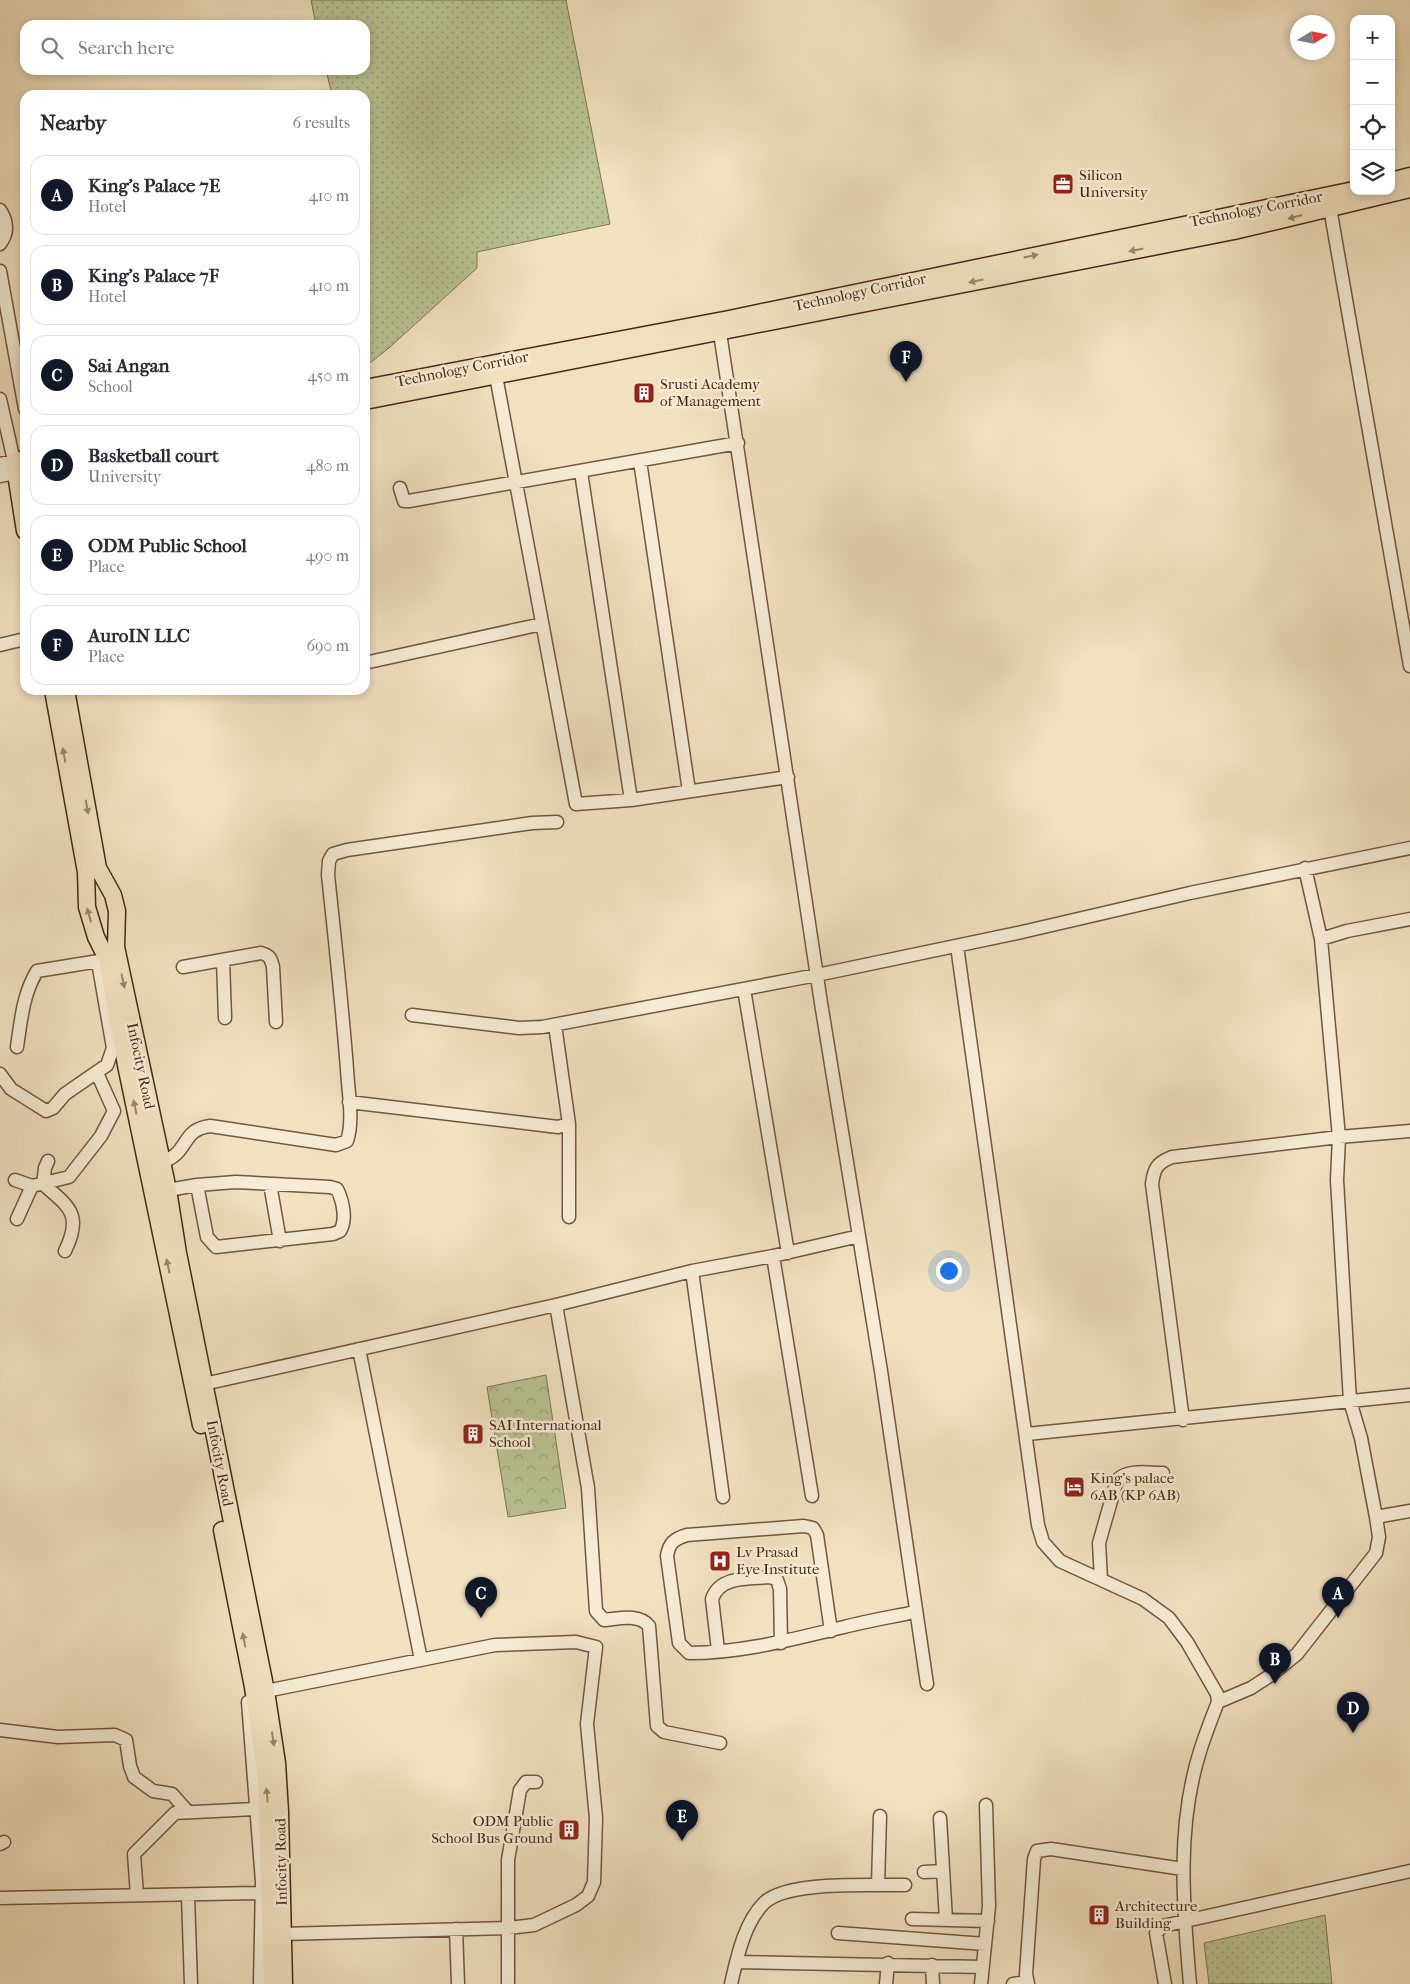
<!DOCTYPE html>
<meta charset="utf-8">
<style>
:root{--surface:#fff;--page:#f7f7f7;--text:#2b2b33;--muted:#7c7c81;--line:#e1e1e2;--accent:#111827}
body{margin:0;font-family:"IM FELL French Canon",serif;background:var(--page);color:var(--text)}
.controls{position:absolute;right:15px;top:15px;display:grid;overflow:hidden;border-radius:10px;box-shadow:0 2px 8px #0003}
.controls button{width:45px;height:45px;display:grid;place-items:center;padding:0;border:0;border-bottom:1px solid var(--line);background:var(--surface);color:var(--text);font:25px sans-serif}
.compass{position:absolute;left:1290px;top:15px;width:45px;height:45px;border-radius:50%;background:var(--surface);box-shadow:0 2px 8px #0003;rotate:80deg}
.you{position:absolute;left:948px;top:1270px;width:18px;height:18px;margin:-12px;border:4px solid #fff;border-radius:50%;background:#1a73e8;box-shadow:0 0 0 8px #1a73e833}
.badge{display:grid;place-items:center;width:32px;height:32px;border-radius:50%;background:var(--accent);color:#fff;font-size:16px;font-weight:700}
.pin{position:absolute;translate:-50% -41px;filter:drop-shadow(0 1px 2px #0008)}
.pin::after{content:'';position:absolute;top:26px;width:18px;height:15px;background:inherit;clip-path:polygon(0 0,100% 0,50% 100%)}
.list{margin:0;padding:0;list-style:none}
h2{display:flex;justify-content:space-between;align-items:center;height:65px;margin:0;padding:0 20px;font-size:21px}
h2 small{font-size:16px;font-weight:400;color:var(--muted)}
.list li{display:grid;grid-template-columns:32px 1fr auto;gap:15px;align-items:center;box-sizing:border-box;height:80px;margin:0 10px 10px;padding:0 10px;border:1px solid var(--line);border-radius:15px}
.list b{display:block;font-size:19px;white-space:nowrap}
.list p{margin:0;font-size:16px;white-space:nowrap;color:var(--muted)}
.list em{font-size:16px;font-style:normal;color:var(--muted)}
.icon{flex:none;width:28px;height:28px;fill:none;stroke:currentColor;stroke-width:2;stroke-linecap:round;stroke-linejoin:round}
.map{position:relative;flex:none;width:1410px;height:1984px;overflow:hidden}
.search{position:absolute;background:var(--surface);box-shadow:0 2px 8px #0003;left:20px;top:20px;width:350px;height:55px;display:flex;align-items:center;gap:12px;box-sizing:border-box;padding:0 18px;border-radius:15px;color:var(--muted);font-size:19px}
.panel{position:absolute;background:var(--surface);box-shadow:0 2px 8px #0003;left:20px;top:90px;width:350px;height:605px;border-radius:15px}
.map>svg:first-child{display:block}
</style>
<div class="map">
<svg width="1410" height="1984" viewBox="0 0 1410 1984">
<defs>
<pattern id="grass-dots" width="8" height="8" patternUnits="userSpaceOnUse" patternTransform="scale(1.25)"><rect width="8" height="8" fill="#b9c392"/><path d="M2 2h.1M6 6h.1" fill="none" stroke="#989e76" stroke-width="1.8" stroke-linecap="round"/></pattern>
<pattern id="forest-crowns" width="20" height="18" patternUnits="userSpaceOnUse" patternTransform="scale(1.25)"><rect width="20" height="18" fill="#b9c392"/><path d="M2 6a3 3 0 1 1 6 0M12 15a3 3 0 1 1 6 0" fill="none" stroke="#989e76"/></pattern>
</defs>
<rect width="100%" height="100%" fill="#f1e1bf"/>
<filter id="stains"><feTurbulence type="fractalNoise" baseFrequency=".004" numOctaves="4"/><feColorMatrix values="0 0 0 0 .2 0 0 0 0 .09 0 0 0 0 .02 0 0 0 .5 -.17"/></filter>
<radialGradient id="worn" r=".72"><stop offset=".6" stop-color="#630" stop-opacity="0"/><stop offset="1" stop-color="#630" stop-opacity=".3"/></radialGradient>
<path fill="url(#grass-dots)" stroke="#807554" d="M311,0H566L610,224L477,252V268L390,347L365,367V95H332L326,70H365V25H316Z
M1325,1915L1332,1984H1209L1204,1943Z"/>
<path fill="url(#forest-crowns)" stroke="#807554" d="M546,1375L566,1508L508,1517L487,1387Z"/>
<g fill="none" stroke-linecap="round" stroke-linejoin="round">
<g stroke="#725640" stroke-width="15">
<path id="minor" d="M1330,208L1410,666
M0,210C8,222 8,233 0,244
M0,271L25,409
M720,333L821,1003L881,1371L927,1684
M496,376L576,804L631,800L788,777
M0,399L14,461L0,464
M640,461L689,791
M581,472L631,800
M0,476L15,473
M400,488L404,501H409L738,443
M0,645L25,639
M369,662L542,624
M1305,868L1321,939
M957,946L1038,1525L1043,1542L1060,1561L1143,1599L1169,1618L1187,1642L1217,1694L1218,1702C1212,1717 1206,1733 1201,1748C1176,1824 1183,1906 1190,1984
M223,960L225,1018
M183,967L261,953C270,955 271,959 273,967L276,1022
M744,989L788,1253
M412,1015L519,1028L542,1027L817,975L1022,932L1190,893L1410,848
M17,1047C21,1020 23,994 37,971L105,960
M0,1074L11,1089L46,1111L53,1108L65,1094L107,1065L113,1048L98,962
M349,1102L558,1127L569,1124L555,1025
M48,1161L45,1168L43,1184C69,1207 83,1214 65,1251
M162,1162C190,1153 180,1130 210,1126L336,1145L347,1141C354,1120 348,1091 347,1069C342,1004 335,940 328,875L329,861L333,854L347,850L532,823L557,822
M15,1180L32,1186L69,1177L101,1136L114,1111L97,1073
M270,1184L280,1241
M168,1190L197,1185L236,1182L330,1187L337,1189C343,1201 347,1220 340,1231L333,1234L216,1247L207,1237L197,1185
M569,1217V1124
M17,1219L32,1186
M773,1256L812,1496
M692,1271L723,1497
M556,1305L588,1488L596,1611L604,1620C618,1619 639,1613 649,1626L657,1726L664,1732L720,1743
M359,1349L421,1660
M204,1384L556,1305L692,1271L773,1256L859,1236
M1183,1420L1152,1184C1154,1168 1157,1163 1172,1157L1339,1137L1410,1131
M1027,1434L1410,1395
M1376,1517L1410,1511
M1101,1579L1099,1543L1117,1480C1128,1469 1147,1473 1163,1473
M831,1631L817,1535L813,1528L804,1526L687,1535C674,1539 669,1543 667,1556L679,1643L689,1653C742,1653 793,1639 844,1627C867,1621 891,1617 915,1612
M718,1650L712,1599C720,1575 750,1579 771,1577L777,1580L780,1589L781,1643
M266,1691L495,1645L576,1642L596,1647L587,1724L596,1818L594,1882L588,1896L576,1905L534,1925L508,1928V1860L520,1790L526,1782H536
M248,1702L262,1882L260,1984
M1218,1702L1251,1688L1271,1675L1297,1654L1376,1553L1379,1537L1376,1517L1361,1438L1350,1401L1337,1180L1339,1137L1321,939L1347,931L1410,919
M0,1730L58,1737L115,1735L126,1740L130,1766L134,1777L153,1791L172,1794L188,1812
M940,1818L946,1920
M0,1844L4,1842
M924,1872L943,1871
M878,1885L880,1816
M137,1895L134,1854L175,1813L255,1809
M188,1896L191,1984
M0,1898L261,1893
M912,1919L988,1921
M456,1929L458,1984
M838,1933L985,1944
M282,1934L508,1928V1984
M736,1962L983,1967
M932,1965L933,1984
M731,1984C737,1958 744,1923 764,1903C787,1880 871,1886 905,1885
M886,1984L888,1963
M981,1984L989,1906L986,1805
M1013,1984L1027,1982
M1028,1984L1026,1974L1034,1859L1037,1851L1051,1849L1183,1869
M1165,1984L1156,1933L1163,1926L1410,1871"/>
</g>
<g stroke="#472715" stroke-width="19">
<path id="major" d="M1391,181L1410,176
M365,388L729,319L1354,190
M365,401L1234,231L1410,189
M25,459L14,461L25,531
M53,690L86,872L87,907L96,937L107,959L126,1065L201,1425
M66,690L98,868L113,895L117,911L116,947L168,1190L178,1253L266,1691L277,1763L280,1812L284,1984
M222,1530L253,1687L266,1779L272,1984"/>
</g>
<use href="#minor" stroke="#f6ecd5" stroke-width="12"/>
<use href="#major" stroke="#f1e1bf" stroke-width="16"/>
</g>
<defs><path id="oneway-solid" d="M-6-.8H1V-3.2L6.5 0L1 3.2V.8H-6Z" transform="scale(1.25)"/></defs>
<g fill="#9c846a">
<use href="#oneway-solid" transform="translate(1295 217) rotate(165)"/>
<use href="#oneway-solid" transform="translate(1136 250) rotate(169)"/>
<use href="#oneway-solid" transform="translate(1031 256) rotate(-11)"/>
<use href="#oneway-solid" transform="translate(976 281) rotate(168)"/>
<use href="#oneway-solid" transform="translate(64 755) rotate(-100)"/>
<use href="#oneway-solid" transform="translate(87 807) rotate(80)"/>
<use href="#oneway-solid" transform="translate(89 915) rotate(-106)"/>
<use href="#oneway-solid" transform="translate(123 981) rotate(78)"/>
<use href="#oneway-solid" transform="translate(135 1107) rotate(-102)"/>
<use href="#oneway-solid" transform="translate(168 1266) rotate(-102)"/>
<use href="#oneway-solid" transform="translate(244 1640) rotate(-101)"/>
<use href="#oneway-solid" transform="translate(273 1739) rotate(82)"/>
<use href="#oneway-solid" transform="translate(267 1795) rotate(-95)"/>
</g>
<defs>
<g id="office-square" transform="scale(1.125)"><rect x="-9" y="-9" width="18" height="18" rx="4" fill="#8f2418" stroke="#f6ecd5"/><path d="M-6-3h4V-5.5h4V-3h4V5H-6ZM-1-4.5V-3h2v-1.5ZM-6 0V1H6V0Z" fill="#fff"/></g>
<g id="building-square" transform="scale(1.125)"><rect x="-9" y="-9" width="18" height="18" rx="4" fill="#8f2418" stroke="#f6ecd5"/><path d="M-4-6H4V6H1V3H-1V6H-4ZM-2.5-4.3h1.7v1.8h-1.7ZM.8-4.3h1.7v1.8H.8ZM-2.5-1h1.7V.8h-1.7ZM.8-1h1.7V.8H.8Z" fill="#fff"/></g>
<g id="hotel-square" transform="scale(1.125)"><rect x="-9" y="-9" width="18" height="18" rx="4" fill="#8f2418" stroke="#f6ecd5"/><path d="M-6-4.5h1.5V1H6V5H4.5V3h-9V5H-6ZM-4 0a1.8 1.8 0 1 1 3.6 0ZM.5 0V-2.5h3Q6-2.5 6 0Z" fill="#fff"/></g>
<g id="hospital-square" transform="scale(1.125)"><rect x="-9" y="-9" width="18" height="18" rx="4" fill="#8f2418" stroke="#f6ecd5"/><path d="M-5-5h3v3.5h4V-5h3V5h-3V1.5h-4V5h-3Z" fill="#fff"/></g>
</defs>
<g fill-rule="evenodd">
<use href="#office-square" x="1063" y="184"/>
<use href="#building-square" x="644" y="393"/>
<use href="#building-square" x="473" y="1434"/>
<use href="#hotel-square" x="1074" y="1487"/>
<use href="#hospital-square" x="720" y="1561"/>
<use href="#building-square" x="569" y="1830"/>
<use href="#building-square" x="1099" y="1915"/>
</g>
<g text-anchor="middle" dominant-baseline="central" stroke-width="5" stroke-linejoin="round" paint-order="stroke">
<g font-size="15" fill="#472715" stroke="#f6ecd5" text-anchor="start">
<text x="1079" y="175">Silicon<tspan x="1079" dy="17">University</tspan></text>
<text x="660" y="384">Srusti Academy<tspan x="660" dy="17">of Management</tspan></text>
<text x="489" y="1425">SAI International<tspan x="489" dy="17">School</tspan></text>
<text x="1090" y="1478">King's palace<tspan x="1090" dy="17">6AB (KP 6AB)</tspan></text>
<text x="736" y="1552">Lv Prasad<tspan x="736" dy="17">Eye Institute</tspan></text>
<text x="553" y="1821" text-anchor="end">ODM Public<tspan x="553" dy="17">School Bus Ground</tspan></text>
<text x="1115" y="1906">Architecture<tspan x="1115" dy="17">Building</tspan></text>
</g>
<g font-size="15" fill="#472715" stroke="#f6ecd5">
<text transform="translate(1256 209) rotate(-11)">Technology Corridor</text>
<text transform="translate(860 292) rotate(-12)">Technology Corridor</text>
<text transform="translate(462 369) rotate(-11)">Technology Corridor</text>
<text transform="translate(141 1066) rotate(78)">Infocity Road</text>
<text transform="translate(220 1463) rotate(79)">Infocity Road</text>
<text transform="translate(281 1862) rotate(-91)">Infocity Road</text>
</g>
</g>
<rect width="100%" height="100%" filter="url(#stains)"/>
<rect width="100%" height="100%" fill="url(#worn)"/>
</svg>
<div class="controls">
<button>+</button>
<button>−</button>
<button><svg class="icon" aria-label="locate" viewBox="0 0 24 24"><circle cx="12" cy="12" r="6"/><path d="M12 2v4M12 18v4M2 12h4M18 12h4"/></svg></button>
<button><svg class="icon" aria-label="layers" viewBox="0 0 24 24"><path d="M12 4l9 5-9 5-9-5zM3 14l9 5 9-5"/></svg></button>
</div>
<svg class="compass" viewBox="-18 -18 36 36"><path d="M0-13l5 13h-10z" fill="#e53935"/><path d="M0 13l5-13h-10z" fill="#7c7c81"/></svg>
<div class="you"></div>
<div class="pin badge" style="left:1338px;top:1618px">A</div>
<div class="pin badge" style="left:1275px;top:1684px">B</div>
<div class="pin badge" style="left:481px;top:1618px">C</div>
<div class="pin badge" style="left:1353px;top:1733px">D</div>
<div class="pin badge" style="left:682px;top:1841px">E</div>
<div class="pin badge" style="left:906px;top:382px">F</div>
<div class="search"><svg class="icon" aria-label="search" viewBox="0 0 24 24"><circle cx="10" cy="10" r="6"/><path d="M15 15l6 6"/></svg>Search here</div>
<section class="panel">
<h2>Nearby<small>6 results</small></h2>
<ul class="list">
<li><span class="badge">A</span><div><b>King's Palace 7E</b><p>Hotel</p></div><em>410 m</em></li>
<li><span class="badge">B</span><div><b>King's Palace 7F</b><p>Hotel</p></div><em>410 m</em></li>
<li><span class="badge">C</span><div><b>Sai Angan</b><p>School</p></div><em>450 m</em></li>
<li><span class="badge">D</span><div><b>Basketball court</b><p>University</p></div><em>480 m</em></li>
<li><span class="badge">E</span><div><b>ODM Public School</b><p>Place</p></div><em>490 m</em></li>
<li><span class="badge">F</span><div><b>AuroIN LLC</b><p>Place</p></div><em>690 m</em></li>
</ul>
</section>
</div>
